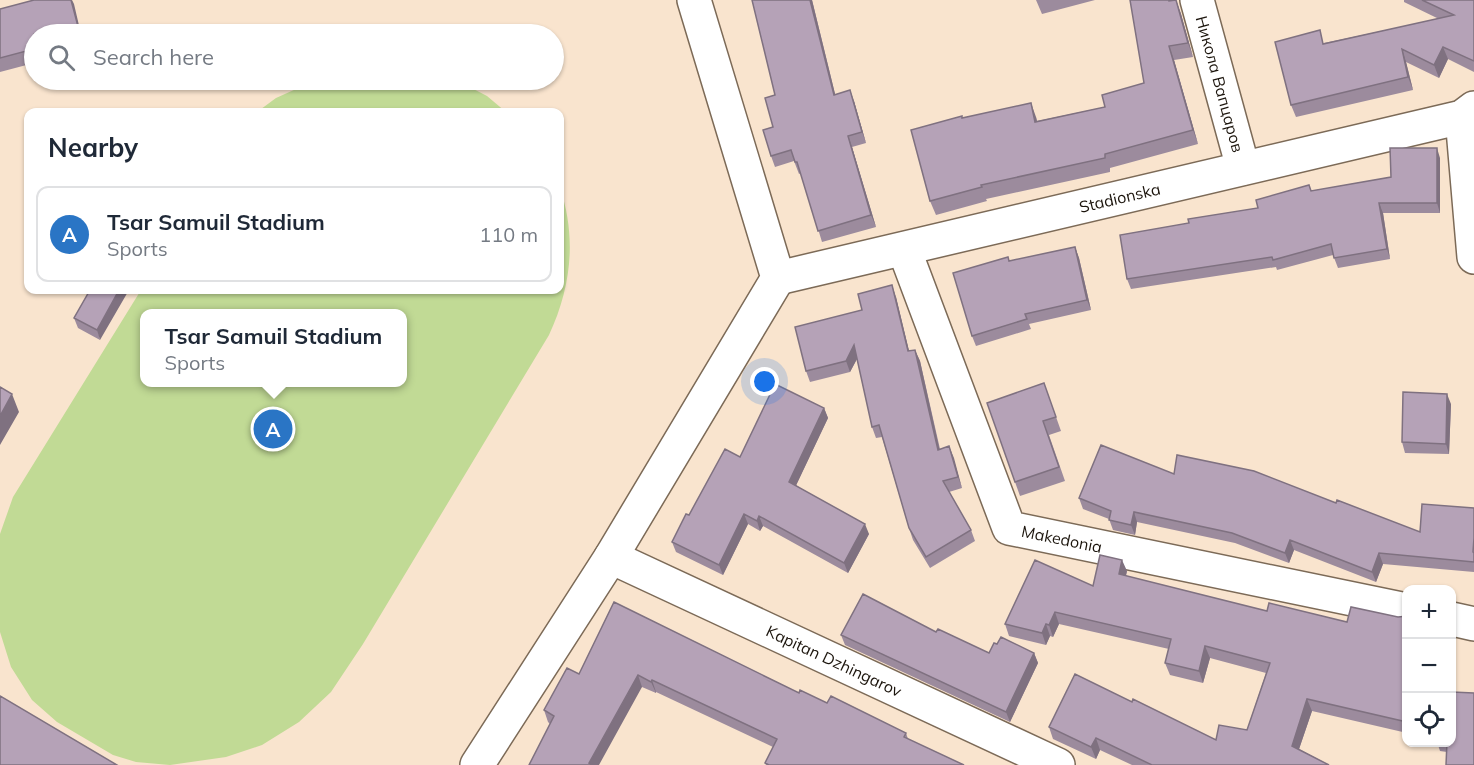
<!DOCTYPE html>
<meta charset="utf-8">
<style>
:root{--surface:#fff;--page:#f2f2f3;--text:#1f2937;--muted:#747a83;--line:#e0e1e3;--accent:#2a75c5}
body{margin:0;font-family:Mulish,sans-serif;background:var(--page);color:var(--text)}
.controls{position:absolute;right:18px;bottom:18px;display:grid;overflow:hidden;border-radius:12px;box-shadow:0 2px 4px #0004}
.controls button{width:54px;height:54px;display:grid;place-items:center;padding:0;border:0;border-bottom:2px solid var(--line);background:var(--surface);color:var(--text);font:30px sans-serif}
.you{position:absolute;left:765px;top:382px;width:21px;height:21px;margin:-15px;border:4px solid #fff;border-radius:50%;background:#1a73e8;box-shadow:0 0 0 9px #1a73e833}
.badge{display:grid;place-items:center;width:39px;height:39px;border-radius:50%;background:var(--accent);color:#fff;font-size:20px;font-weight:700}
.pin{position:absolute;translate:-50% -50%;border:3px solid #fff;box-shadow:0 2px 6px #0006}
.popup{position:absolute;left:140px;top:309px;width:267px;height:78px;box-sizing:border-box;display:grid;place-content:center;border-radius:12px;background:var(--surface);filter:drop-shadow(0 2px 4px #0005);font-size:20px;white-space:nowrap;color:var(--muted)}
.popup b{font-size:22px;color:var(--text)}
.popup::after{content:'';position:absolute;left:50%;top:100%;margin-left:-12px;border:12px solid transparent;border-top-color:var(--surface)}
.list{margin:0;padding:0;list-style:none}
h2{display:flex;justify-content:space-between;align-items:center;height:78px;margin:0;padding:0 24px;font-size:26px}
h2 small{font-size:20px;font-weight:400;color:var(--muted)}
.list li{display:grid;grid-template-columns:39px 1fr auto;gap:18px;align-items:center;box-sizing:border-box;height:96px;margin:0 12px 12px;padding:0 12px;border:2px solid var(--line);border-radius:12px}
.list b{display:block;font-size:22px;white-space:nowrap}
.list p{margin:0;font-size:20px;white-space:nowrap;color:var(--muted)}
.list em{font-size:20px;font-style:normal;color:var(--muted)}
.icon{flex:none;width:33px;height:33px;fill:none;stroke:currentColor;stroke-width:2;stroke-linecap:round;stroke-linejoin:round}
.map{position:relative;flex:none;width:1474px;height:765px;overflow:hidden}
.search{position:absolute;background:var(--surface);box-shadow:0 2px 4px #0004;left:24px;top:24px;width:540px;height:66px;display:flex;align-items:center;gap:15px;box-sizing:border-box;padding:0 21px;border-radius:33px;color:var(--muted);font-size:22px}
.panel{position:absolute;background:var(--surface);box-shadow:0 2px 4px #0004;left:24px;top:108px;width:540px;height:186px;border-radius:12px}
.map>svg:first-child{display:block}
</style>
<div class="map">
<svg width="1474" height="765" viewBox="0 0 1474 765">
<rect width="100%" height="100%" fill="#f9e4ce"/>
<path fill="#c1da95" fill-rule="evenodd" d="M316,80H456L487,96L506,112H257L276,98Z
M560,188C577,238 571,288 549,335L363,644L331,692L299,722L262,745L226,757L170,765L136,762L113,755L57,722L32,700L11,667L0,632V534L13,497L141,290H560ZM144,314H402V382H144Z"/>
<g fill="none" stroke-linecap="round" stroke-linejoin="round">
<g stroke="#7c6a57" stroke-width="36">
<g id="minor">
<path id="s1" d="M1197,0L1243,168"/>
<path d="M1462,117L1474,257"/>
<path id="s2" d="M904,249L1009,528L1406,610"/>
<path id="s3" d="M778,278L1462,117L1474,108"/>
<path id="s4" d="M611,557L1058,765"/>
<path d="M1452,619L1474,624"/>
<path d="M477,765L611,557L778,278L694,0"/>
</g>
</g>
<use href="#minor" stroke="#fff" stroke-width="33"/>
</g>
<path fill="#9c8b9d" d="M752,0H812L835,94L854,101L866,143L852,147L876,227L822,242L801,173L799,174L794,161L775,167L771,156L775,95Z
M1036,0H1095L1042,14Z
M1176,0L1181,14L1193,57L1174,60L1198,144L1110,168V172L986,199L987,201L936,215L930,201L962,118L1036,117L1037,121L1105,107L1144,83L1170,1Z
M1404,0H1474V72L1448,59L1439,78L1406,62L1413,90L1296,117L1291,105L1324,43L1439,19L1404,2Z
M74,4L34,34V63L0,72V9Z
M1440,158V213H1383L1390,259L1338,268L1333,255L1277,270L1276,267L1131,289L1127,279L1189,223L1258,208L1311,191L1391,177Z
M1075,247L1079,258L1091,310L1029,324L1031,329L976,346L972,336L1010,261Z
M90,290L100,340L78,328L74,318Z
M896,297L909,351L915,350L920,361L940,449L949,446L962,488L949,492L971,530L975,541L930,568L913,540L909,528L882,437L876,438L872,427L857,359L850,372L810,382L806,371L862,310Z
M1044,383L1061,431L1049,435L1065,481L1020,496L1015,482Z
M1451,404L1449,454L1405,453L1402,442Z
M824,408L828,418L796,485L869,534L848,573L763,526L760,531L748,524L723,575L676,552L672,542L689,515Z
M1174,474L1336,503L1420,532L1474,508V572L1383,564L1376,582L1294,550L1289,563L1235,543L1137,522L1135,535L1113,530L1109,519L1083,509L1079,498Z
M1127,571L1126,576L1267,611L1347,622L1407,616V733L1312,711L1299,749L1329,765H1132L1100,750L1096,759L1053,739L1049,727L1132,702L1216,740L1247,730L1266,673L1210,658L1203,683L1170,675L1165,663L1169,649L1059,624L1053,637L1050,636L1046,645L1009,636L1005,624Z
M614,602L799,693L906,733L908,739L964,765H766L765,763L773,747L656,692V693L642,687L550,724L548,722L544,710L579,674Z
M936,632L989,653L997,644L1034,653L1038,663L1010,722L845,645L841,635Z
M1437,742H1452L1447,752L1440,751Z"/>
<path fill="#7f7180" d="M71,0H72L74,4L81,34H80Z
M810,0H812L838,106L834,95Z
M1176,0L1181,14L1193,57L1188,43Z
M1169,46L1174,60L1198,144L1193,130Z
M1443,47L1448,59L1439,78L1434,65Z
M1402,49L1406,62L1413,90L1408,77Z
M850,90L854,101L866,143L862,132Z
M1031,103L1036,117L1040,136L1035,122Z
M848,136L852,147L876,227L871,215Z
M1437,148L1440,158V213L1437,203Z
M1379,203L1383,213L1390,259L1387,249Z
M1075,247L1079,258L1091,310L1087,300Z
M892,285L896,297L912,363L908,351Z
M119,290H129L100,340L97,330Z
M854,345L858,357L850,372L846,361Z
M915,350L920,361L942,461L938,450Z
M12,394L19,412L0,445V416Z
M1447,394L1451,404L1449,454L1446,444Z
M824,408L828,418L793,492L789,482Z
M949,446L954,458L962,488L958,477Z
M1134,512L1137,522L1135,535L1131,525Z
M744,514L748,524L723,575L719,565Z
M759,516L763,526L760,531L757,521Z
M865,524L869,534L848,573L844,563Z
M1290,540L1294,550L1289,563L1285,553Z
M1379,553L1383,564L1376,582L1372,572Z
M1122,560L1127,571L1123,586L1119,574Z
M1055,612L1059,624L1053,637L1049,625Z
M1046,624L1050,636L1046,645L1042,633Z
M1205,646L1210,658L1203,683L1199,671Z
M1034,653L1038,663L1010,722L1006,712Z
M638,675L642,687L599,765H590L589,763Z
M652,680L656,692V693L651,682Z
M1307,699L1312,711L1296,758L1292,746Z
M1096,738L1100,750L1096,759L1091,747Z"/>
<path fill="#b5a2b7" stroke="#7f7180" stroke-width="1.5" d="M34,0H71L80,34H34V49L0,58V9Z
M752,0H810L834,95L850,90L862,132L848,136L871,215L818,231L797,162H795L791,150L771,156L763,130L773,127L765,98L775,95Z
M1130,0H1169V1L1176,0L1188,43L1169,46L1193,130L1105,154V158L981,185L982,187L930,201L911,130L962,116V118L1031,103L1035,122L1105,107L1102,95L1144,83Z
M1422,0H1474V61L1443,47L1434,65L1402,49L1408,77L1291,105L1275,42L1320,30L1323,44L1454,15Z
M1390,148H1437V203H1379L1387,249L1334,258L1331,244L1273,260L1272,257L1127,279L1120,235L1189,223L1188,219L1258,208L1256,200L1309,185L1311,191L1391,177Z
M1075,247L1087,300L1025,314L1027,319L972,336L953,273L1008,257L1009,261Z
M892,285L908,351L915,350L938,450L949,446L958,477L943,481L971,530L926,557L909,528L879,425L872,427L854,345L846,361L806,371L795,327L862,310L858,294Z
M90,290H119L97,330L74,318Z
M1044,383L1056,417L1043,421L1059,467L1015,482L987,403Z
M775,384L824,408L789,482L865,524L844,563L759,516L757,521L744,514L719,565L672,542L686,514L689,515L725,449L740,457Z
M0,387L12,394L0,416Z
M1403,392L1447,394L1446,444L1402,442Z
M1101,445L1174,474L1177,455L1254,471L1336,503L1337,500L1420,532L1422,504L1474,508V538L1473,552L1474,553V562L1379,553L1372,572L1290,540L1285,553L1232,533L1134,512L1131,525L1109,520L1111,511L1079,498Z
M1100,555L1122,560L1119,574L1267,611L1269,603L1347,622L1351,607L1398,617L1407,616V686L1406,689H1407V722L1307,699L1292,746L1329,765H1152L1096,738L1091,747L1049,727L1075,674L1132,702L1133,699L1216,740L1219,725L1247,730L1270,663L1205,646L1199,671L1165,663L1171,639L1055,612L1049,625L1046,624L1042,633L1005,624L1035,560L1093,586Z
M863,594L936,632L938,629L989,653L994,643L997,644L1001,637L1034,653L1006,712L841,635Z
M614,602L799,693L800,690L827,703L831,696L906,733L904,737L964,765H769L765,763L777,739L652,680L651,682L638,675L589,763L594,765H529L554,716L544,710L567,668L579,674Z
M1452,692L1474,693V765H1446L1447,742H1452Z
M0,696L117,765H0Z"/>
<g text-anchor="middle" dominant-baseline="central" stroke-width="6" stroke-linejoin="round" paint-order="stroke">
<g font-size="16" fill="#1c150d" stroke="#f9e4ce">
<text stroke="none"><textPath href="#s1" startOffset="87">Никола Вапцаров</textPath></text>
<text stroke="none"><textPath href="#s3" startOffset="351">Stadionska</textPath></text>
<text stroke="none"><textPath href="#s2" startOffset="352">Makedonia</textPath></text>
<text stroke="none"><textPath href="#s4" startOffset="246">Kapitan Dzhingarov</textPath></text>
</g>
</g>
</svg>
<div class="controls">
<button>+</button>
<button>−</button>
<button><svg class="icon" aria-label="locate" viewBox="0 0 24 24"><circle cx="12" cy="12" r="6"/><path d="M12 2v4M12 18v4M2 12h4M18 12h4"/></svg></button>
</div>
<div class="you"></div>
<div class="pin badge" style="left:273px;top:429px">A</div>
<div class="popup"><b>Tsar Samuil Stadium</b>Sports</div>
<div class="search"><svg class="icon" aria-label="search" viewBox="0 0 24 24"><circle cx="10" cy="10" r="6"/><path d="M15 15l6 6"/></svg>Search here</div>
<section class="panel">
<h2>Nearby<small></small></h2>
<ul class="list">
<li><span class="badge">A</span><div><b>Tsar Samuil Stadium</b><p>Sports</p></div><em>110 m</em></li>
</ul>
</section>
</div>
